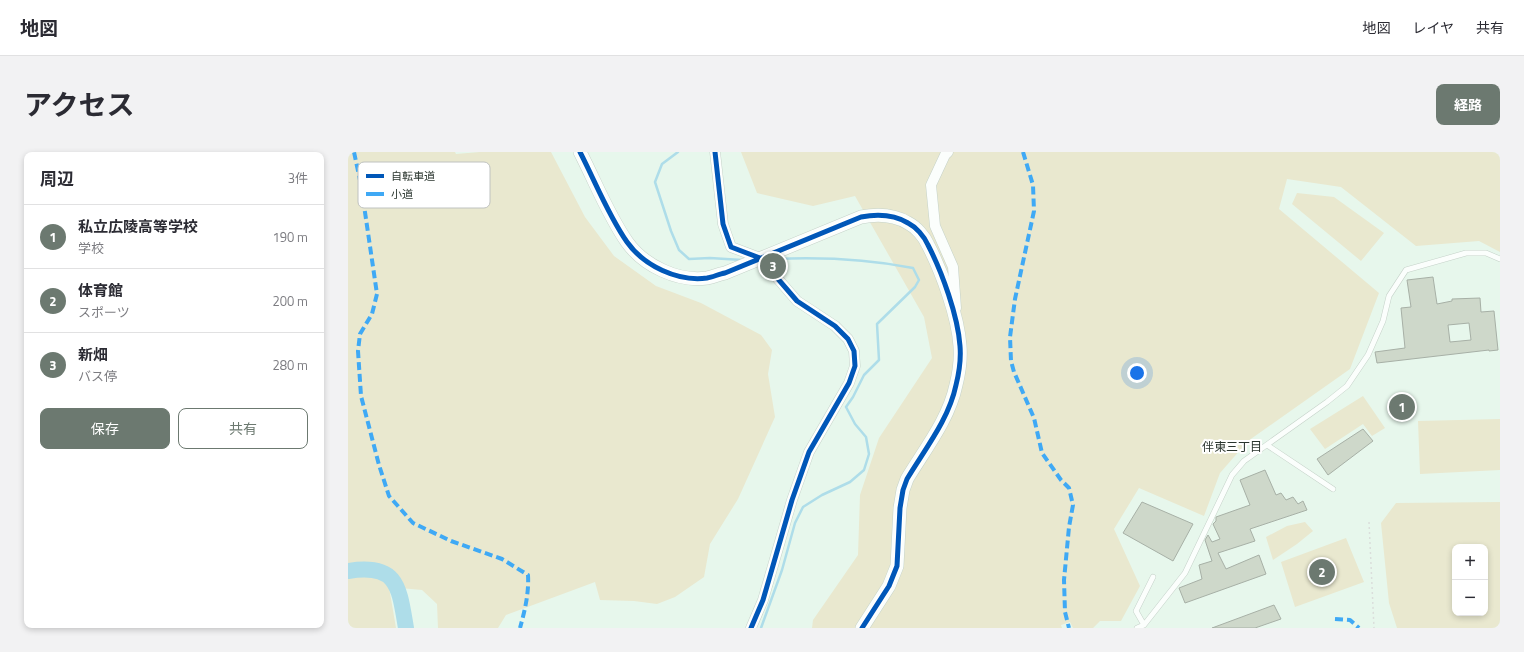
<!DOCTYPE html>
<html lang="ja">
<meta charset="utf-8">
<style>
:root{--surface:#fff;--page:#f2f2f3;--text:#2b2b33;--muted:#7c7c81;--line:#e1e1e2;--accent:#6c7970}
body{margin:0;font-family:"Titillium Web","Noto Sans JP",sans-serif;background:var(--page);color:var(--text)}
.controls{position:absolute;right:12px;bottom:12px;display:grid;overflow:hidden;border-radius:8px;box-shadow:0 2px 6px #0003}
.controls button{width:36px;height:36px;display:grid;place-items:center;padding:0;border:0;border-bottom:1px solid var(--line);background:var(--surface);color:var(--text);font:20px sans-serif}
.you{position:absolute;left:789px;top:221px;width:14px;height:14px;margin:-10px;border:3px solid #fff;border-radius:50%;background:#1a73e8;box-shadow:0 0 0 6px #1a73e833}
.badge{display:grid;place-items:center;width:26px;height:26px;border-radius:50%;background:var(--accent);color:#fff;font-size:13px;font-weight:700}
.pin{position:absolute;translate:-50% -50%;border:2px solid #fff;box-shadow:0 1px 4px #0006}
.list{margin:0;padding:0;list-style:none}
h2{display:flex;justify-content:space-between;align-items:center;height:52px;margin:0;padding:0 16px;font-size:17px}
h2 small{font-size:13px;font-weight:400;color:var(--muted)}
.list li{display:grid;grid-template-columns:26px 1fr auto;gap:12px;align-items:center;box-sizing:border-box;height:64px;padding:0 16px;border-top:1px solid var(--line)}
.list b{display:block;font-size:15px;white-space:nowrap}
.list p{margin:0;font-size:13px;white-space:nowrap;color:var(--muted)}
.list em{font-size:13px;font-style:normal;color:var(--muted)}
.actions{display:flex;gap:8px;padding:12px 16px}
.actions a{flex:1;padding:9px 0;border:1px solid var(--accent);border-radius:8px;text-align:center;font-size:14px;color:var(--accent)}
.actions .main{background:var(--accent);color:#fff}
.map{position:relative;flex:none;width:1152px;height:476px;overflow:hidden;border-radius:8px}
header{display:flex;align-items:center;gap:24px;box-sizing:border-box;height:56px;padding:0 20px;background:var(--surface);border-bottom:1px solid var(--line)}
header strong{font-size:19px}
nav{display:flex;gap:22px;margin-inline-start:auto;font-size:14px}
.intro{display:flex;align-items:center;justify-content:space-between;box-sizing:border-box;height:96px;padding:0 24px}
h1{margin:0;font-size:28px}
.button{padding:10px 18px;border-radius:8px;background:var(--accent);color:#fff;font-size:14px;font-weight:700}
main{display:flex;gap:24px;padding:0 24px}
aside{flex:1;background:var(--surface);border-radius:8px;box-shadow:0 2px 6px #0003}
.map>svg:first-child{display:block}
</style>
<header>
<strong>地図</strong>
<nav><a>地図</a><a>レイヤ</a><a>共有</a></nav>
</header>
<div class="intro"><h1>アクセス</h1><a class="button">経路</a></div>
<main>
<aside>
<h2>周辺<small>3件</small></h2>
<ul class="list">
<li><span class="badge">1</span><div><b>私立広陵高等学校</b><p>学校</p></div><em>190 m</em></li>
<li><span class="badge">2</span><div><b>体育館</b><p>スポーツ</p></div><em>200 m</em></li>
<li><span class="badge">3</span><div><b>新畑</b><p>バス停</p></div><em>280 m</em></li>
</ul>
<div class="actions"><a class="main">保存</a><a>共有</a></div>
</aside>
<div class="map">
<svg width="1152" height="476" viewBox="0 0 1152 476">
<rect width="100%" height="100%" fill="#e7f7ec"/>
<path fill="#e9e8cf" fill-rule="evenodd" d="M0,0H107L108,2L132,0H203L237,65L266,104L308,134L353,151L413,183L424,198L420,222L427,265L390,347L362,392L356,425L327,445L309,452L286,449L252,448L247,430L158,463L150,476H90L89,452L74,438L41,435L48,476H0Z
M393,0H1152V100L1131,89L1068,94L993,35L939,27L931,57L1031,141L1002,217L900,289L872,321L856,364L791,336L766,377L792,434L773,469H752L745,476H725L722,470L713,473L714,476H464L465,468L510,403L512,343L531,286L584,206L576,165L507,44L465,54L409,41Z
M949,41L986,45L1036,81L1013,109L944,52Z
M1015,244L1037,276L1024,284L1015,272L977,297L962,277Z
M1152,267V318L1072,322L1070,269Z
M1152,350V476H1049L1041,451L1033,371L1048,351ZM1107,395H1137V461H1107Z
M957,370L965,379L949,392L925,408L918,385L939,374Z
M998,386L1016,430L947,455L933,410Z"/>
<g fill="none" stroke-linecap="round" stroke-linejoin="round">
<path stroke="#aedde9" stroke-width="2.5" d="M330,0L314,12L307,30L323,79L331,98L341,107L362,106L394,108
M413,476L434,418L447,371L455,355L474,343L502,330L516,318L521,302L518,285L507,272L498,255L505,245L516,223L531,208L529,172L567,135L571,128L565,116C519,107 473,105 427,107"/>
<path stroke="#aedde9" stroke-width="16" d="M0,419C50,411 51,435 58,476"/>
</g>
<path fill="#ced8ca" stroke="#a7b0a6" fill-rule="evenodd" d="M1085,125L1089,152L1104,149V147L1132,146L1133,160L1146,159L1150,198L1141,199V198L1029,211L1027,200L1057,196L1053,156L1063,155L1059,128ZM1121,171L1123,188L1102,190L1100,173Z
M1015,277L1025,289L980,323L969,307Z
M917,318L928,343L933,341L938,348L945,345L950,352L955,349L959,358L902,377L907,389L870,401L878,417L911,403L918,422L837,451L831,436L854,427L851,413L864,409L857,388L860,383L864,390L872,387L865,372L868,369V365L902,353L892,328Z
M794,350L845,372L825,409L775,381Z
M926,453L933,467L907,476H864Z"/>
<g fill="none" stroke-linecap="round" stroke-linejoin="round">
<g stroke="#c5d2c9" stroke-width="6">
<path id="service" d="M919,293L985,337
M796,473L788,459L805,425
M789,476L796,473L837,421L884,323L896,309L979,250L999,234L1020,203L1035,169L1041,144L1058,118L1118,101H1138L1152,107"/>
</g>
<g stroke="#c5d2c9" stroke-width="11">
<path id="minor" d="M367,0L375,72L383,95L412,106L449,149L487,174L500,187L506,199L507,214L501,231L461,300L444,348L415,448L403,476
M600,0L597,3L583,33L587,74L605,115L608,156"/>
</g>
<g stroke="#c5d2c9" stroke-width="14">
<path id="tertiary" d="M232,0C247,29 260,63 279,90C296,114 330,130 359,126C365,125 371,122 377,121L513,65C529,62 545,62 560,71C568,75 576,84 580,93C594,120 610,164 612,194C613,206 611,221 608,233C601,267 577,297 559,327L555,338L552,356L549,414L541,434L514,476"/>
</g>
<path stroke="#dadedb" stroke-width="1.5" stroke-dasharray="2 3" stroke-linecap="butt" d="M1021,370L1026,476"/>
<use href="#service" stroke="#fbfefc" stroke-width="5"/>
<use href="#minor" stroke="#fbfefc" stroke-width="10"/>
<use href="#tertiary" stroke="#fbfefc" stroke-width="13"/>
<path stroke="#3fa9f5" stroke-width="4" stroke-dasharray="8 4" stroke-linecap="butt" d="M6,0L13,33L29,142L24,162L12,182L10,199L13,244L31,313L41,344L65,371L103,389L154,407L180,423C181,441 177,458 172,476
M675,0L685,33L686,59L667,147L662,185L663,209L666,220L686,266L694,301L713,328L721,336L725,353L721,375L716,428L717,460L721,476
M987,467L1002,468L1011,476"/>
<g stroke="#fff" stroke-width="8">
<path id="cycleway" d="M232,0C247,29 260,63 279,90C296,114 330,130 359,126C365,125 371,122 377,121L513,65C529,62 545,62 560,71C568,75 576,84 580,93C594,120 610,164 612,194C613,206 611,221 608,233C601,267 577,297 559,327L555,338L552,356L549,414L541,434L514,476
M367,0L375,72L383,95L412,106L449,149L487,174L500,187L506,199L507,214L501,231L461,300L444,348L415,448L403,476"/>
</g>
<use href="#cycleway" stroke="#0057b8" stroke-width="5"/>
</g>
<g text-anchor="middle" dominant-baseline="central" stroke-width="4" stroke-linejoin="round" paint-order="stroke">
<g font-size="12" fill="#2a352e" stroke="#fff">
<text x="884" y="294">伴東三丁目</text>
</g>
</g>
<rect x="10" y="10" width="132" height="46" rx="6" fill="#fff" stroke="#bfc2c0" stroke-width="1"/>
<rect x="18" y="22" width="18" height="4" fill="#0057b8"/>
<rect x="18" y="40" width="18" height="4" fill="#3fa9f5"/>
<g font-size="11" fill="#2a352e">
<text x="43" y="28">自転車道</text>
<text x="43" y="46">小道</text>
</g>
</svg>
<div class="controls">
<button>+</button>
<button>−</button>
</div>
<div class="you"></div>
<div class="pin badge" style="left:1054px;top:255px">1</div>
<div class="pin badge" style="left:974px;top:420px">2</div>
<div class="pin badge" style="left:425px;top:114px">3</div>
</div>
</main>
